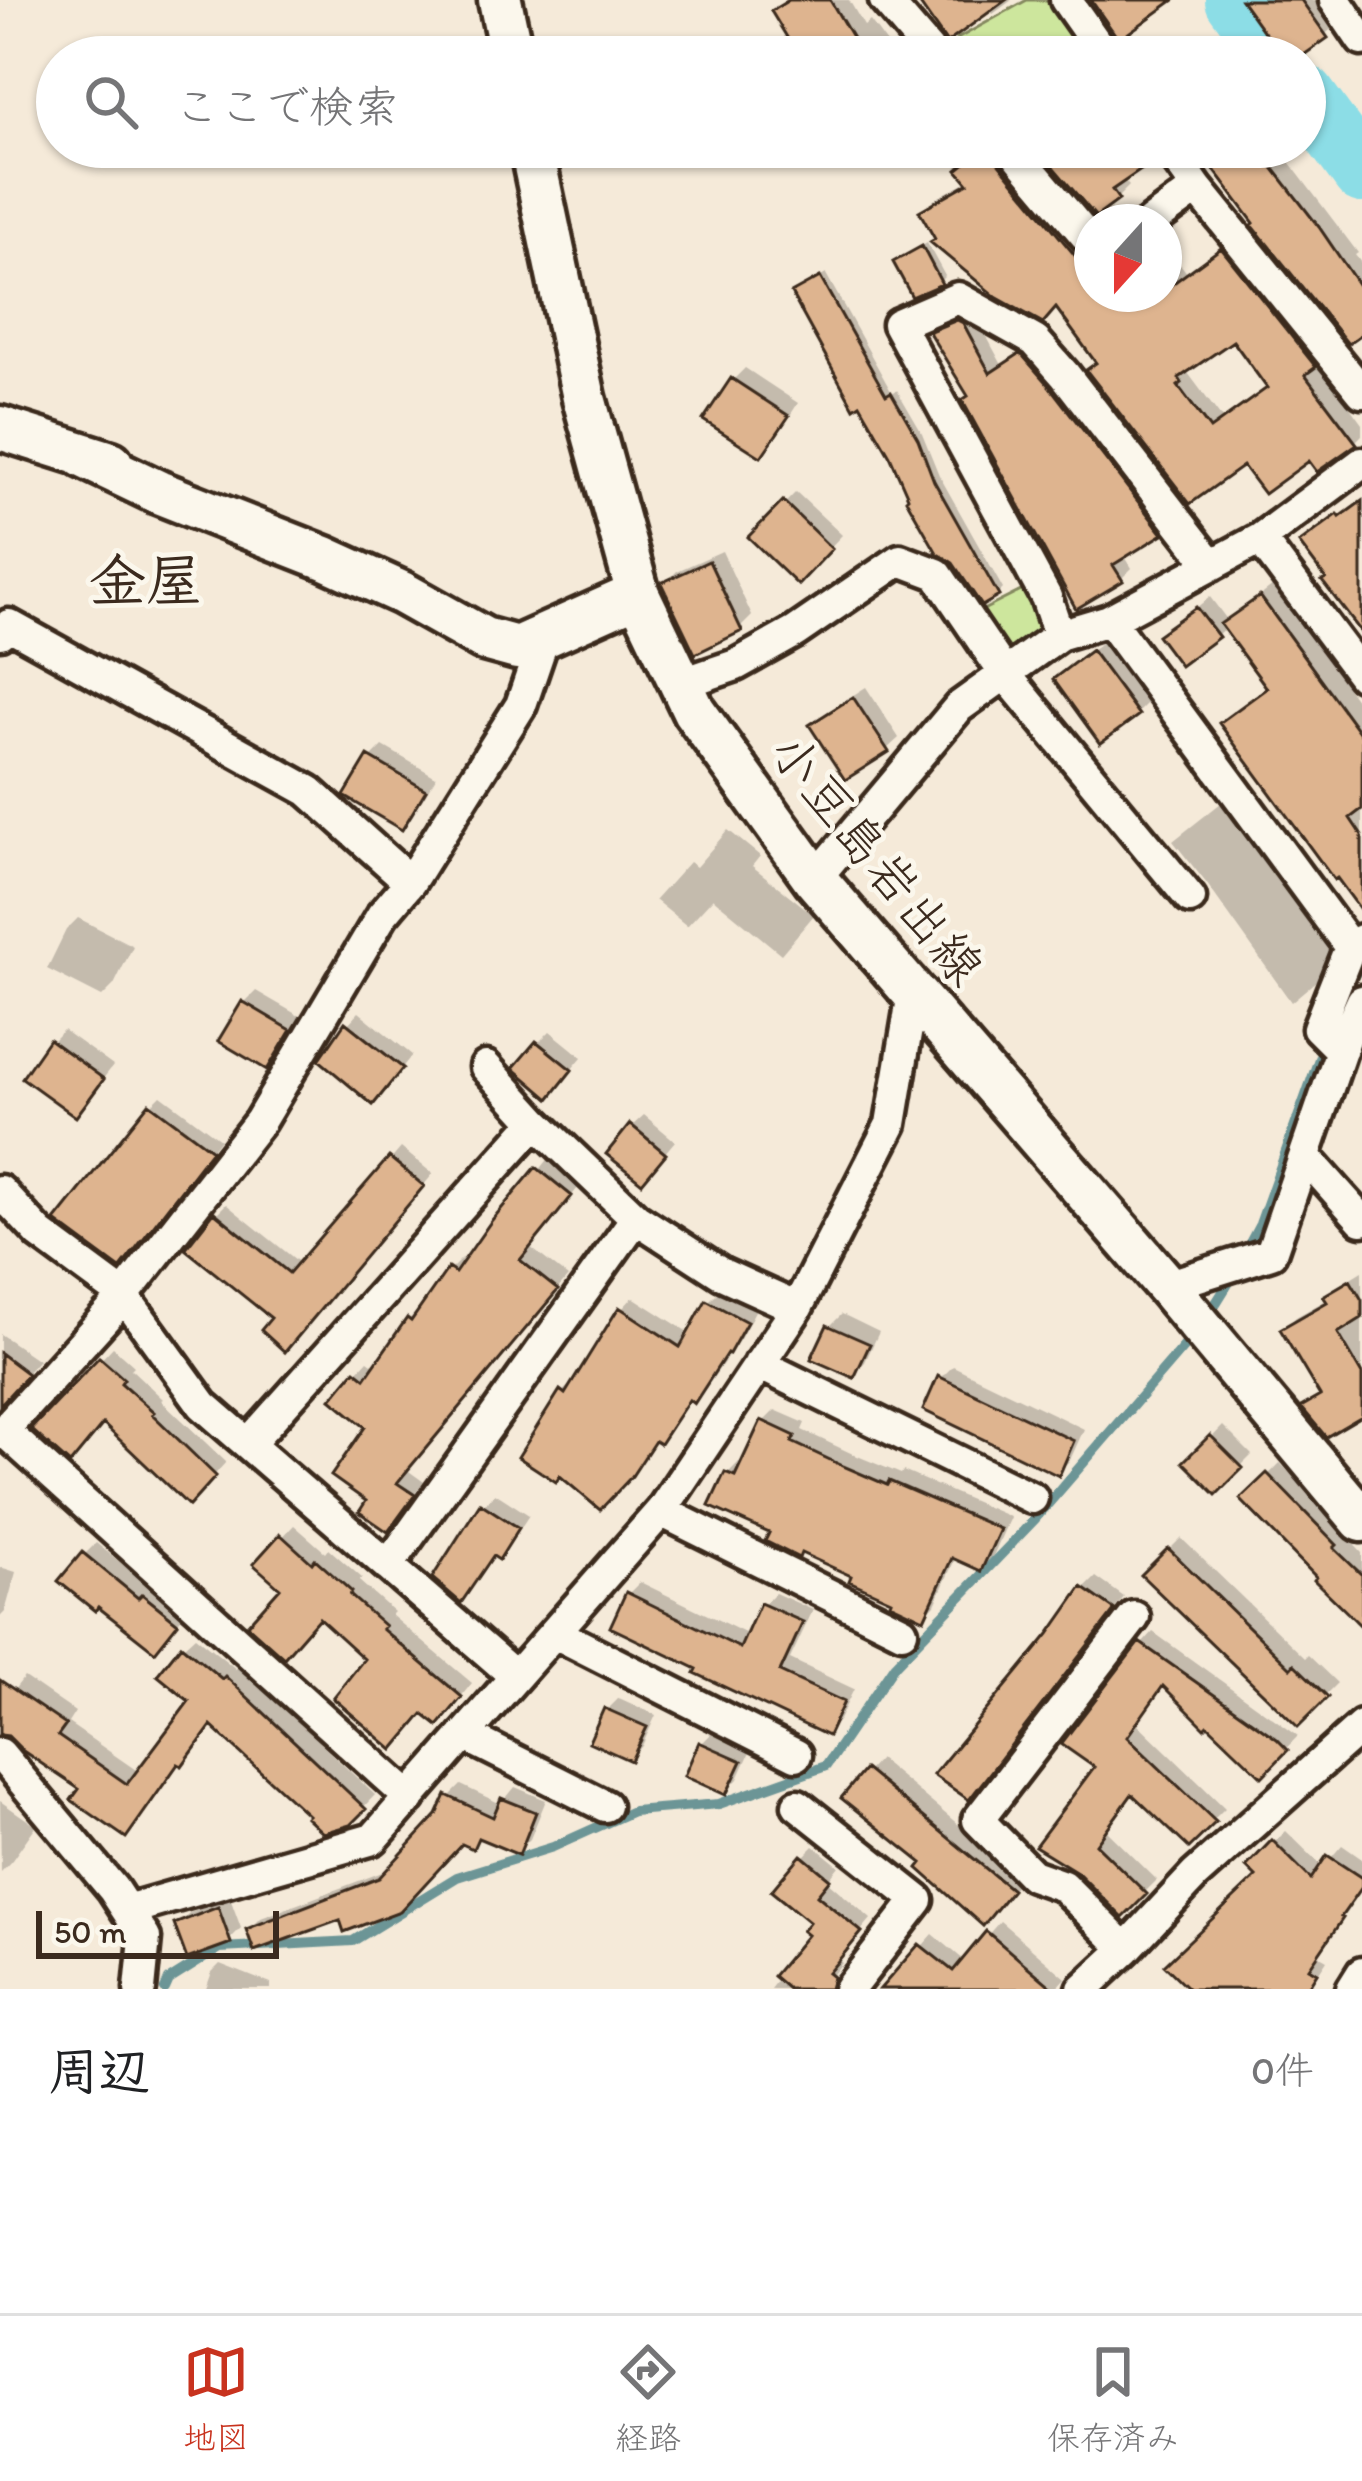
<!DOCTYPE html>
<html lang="ja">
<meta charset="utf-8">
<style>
:root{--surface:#fff;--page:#f6f6f6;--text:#202124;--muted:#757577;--line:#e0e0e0;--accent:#c8321e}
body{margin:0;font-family:Itim,"Klee One",sans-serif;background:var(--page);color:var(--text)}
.compass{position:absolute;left:1074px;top:204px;width:108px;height:108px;border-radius:50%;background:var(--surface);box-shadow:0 3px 9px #0004;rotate:201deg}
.scale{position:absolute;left:36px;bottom:30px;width:243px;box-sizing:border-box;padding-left:12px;border:6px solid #3b2a1e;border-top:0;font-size:33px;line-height:42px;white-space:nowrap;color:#3b2a1e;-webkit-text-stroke:9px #fbf7ec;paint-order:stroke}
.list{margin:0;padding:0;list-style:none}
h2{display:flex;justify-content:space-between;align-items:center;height:156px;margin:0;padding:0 48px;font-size:51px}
h2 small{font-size:39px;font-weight:400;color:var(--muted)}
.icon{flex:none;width:66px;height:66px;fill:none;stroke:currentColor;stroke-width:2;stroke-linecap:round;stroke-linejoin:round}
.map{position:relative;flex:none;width:1362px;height:1989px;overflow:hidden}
.search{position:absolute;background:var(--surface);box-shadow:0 3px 9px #0004;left:36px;right:36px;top:36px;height:132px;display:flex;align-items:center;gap:30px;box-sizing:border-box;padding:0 42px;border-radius:66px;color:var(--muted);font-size:45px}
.sheet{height:324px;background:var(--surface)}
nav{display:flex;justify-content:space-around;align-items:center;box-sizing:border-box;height:168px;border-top:3px solid var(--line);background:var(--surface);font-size:33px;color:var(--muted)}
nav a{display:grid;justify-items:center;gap:6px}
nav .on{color:var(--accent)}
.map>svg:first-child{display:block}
</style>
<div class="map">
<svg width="1362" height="1989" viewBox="0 0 1362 1989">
<rect width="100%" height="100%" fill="#f5ead9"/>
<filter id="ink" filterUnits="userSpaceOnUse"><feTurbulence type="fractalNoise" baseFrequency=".00833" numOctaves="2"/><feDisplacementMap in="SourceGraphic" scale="24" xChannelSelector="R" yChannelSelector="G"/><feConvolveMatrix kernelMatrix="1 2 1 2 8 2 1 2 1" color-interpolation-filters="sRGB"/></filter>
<g filter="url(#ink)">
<path fill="#cde69d" stroke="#84885e" stroke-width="3" d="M1027,0H1049L1086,57H970L957,39Z
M1029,587L1047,628L1004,658L975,614Z"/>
<path fill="#0003" fill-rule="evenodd" d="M786,0H849L864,26L870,21L890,48L881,57H820L775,11Z
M921,0H1012L993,14L989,9Z
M1245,0H1321L1338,24L1296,57H1286Z
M1362,121V153L1348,135Z
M941,147H1007L1092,251V294H1130L1135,299L1142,294H1164V277L1181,265L1187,273L1234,238L1326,353L1317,362L1362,424V435L1355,442L1309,457L1243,462L1099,362L1057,305L938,238L923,211L935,199L969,180ZM1234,337L1269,386L1223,420L1188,373L1192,369L1190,367Z
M1040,147H1163L1123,179L1129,186L1117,198Z
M1201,147H1278L1358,253L1355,255L1362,264V333Z
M927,243L945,276L940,281L902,257Z
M826,274L892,393L897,390L922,433L939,475L1003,589L998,594L911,497L800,289Z
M969,311L974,313L1002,365L1032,345L1171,521L1161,531L1124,555L1132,568L1121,579L934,332L945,321Z
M745,368L798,403L773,442L761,454L733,380Z
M796,492L842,535L798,581L752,537Z
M722,551L752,616L740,628L665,583L677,571Z
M1273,586L1362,708V906L1223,723L1269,686L1226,627L1217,635H1161L1210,597L1228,621Z
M1105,640L1149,701L1137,713L1056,679Z
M866,687L899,738L887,749L813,725L825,713Z
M383,746L436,777L413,815L402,826L348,795L371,758Z
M1221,803L1332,953L1323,975L1291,1002L1207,884L1173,841Z
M728,830L760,856L752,866L814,915L781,954L713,898L687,926L655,900L689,862L696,867Z
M78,918L133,946L114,985L102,997L47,969L66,930Z
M256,991L301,1017L279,1055L267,1066L244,1003Z
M359,1012L412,1055L385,1089L323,1060L348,1024Z
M63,1030L113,1066L76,1113L52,1041Z
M550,1031L582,1057L560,1083L538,1043Z
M161,1095L220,1139L129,1255L151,1105Z
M644,1115L675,1141L653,1167L632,1126Z
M401,1148L433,1174L295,1338L276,1318L216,1214L226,1204L301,1264Z
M550,1157L582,1183L530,1247L568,1277L406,1469L424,1482L388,1528L371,1501L369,1426L357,1372L368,1360L376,1366L409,1320L450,1270L462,1258L467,1262Z
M1362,1271V1412L1305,1407L1321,1393L1284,1329L1296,1317L1328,1299L1327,1296L1339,1285Z
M720,1290L756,1309L740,1339L706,1388L694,1400L691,1398L671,1429L659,1441L657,1439L643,1461L599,1506L562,1392L574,1381L622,1309L633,1297L691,1334L709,1301Z
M842,1314L879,1332L865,1362L853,1374L830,1326Z
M0,1334L38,1360L0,1401Z
M113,1347L134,1366L131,1369L163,1399L161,1400L226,1462L201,1490L104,1421L35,1429Z
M953,1366L1084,1429L1070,1460L1058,1472L941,1378Z
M775,1410L805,1423L802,1430L855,1455L901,1474L903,1471L1010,1517L993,1556L981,1568L956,1557L935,1604L923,1616L855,1574L773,1531L727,1474L739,1462L744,1464L763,1422Z
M1223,1426L1252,1455L1216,1491L1188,1462Z
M1280,1463L1347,1531L1344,1534L1362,1553V1629L1354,1622L1357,1618L1245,1499Z
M495,1493L529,1515L510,1544L499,1556L495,1554L460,1599L436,1578L483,1505Z
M294,1525L326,1553L329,1549L362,1578L359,1581L394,1612L391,1615L472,1683L450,1710L369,1659L257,1564Z
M1181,1538L1305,1658L1308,1655L1337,1683L1297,1723L1145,1574Z
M96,1543L152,1588L156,1584L188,1609L166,1636L85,1554Z
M0,1567L16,1572L5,1612L0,1617Z
M1096,1577L1124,1597L980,1784L1052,1636L1084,1589Z
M640,1582L749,1635L763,1605L775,1593L813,1610L790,1659L854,1689L839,1720L827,1732L701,1668L628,1594Z
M1153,1632L1298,1736L1262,1773L1165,1684L1137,1723L1225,1808L1189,1844L1134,1791L1106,1830L1157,1880L1123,1914L1079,1870L1098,1767L1142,1644Z
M195,1636L236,1669L238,1666L375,1795L348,1823L213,1724L193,1751L180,1761L138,1822L126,1834L83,1789L9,1733L0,1731V1708L24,1677L75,1712L68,1723L139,1772L194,1700L183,1647Z
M619,1698L656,1715L642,1746L631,1758L607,1710Z
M714,1731L752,1748L738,1779L726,1791L688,1774L702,1743Z
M879,1759L1022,1877L994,1910L926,1862L868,1771Z
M461,1785L501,1804L515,1787L546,1800L530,1839L518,1851L482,1836L472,1846L462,1841L342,1916L249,1930L261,1918L393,1868L440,1817L449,1797Z
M0,1801L36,1826L12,1860L1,1872Z
M1286,1831L1323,1867L1342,1845L1362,1859V1889L1318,1955L1327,1960L1308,1989H1193L1260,1877L1250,1867Z
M814,1846L839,1866L827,1881L871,1919L837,1959L842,1963L821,1989H770L811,1935L813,1922L803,1857Z
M230,1898L241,1928L229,1940L178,1925L190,1913Z
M1000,1921L1066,1978L1056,1989H884L933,1934L965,1961Z
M220,1964L271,1984V1989H206L212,1972Z"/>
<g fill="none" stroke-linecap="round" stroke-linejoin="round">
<path stroke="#6c9596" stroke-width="10" d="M1351,981L1362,963
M1244,1254L1260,1224L1325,1042
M1208,1316L1236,1271
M165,1989L169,1980L220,1948L353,1941L457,1877L553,1847L633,1811L719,1804L826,1766L894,1666L1035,1519L1193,1336"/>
<path stroke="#8cdde6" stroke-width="60" d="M1235,0L1277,57
M1305,95L1362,173"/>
</g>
<path fill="#deb48f" stroke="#3b2a1e" stroke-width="3" fill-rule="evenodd" d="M789,0H830L864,57H799L771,11Z
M917,0H1006L947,43Z
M1091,0H1174L1119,40Z
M1241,0H1301L1328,38L1301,57H1282Z
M985,147H992L996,160L1092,276V294H1105L1118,311L1141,294H1164V290L1221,248L1316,367L1305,375L1357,444L1317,472L1309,461L1264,494L1243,466L1190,504L1086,370L1096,363L1056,308L1043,323L996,297L930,242L935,239L919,211L968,183L957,170ZM1233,341L1267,388L1210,429L1178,386L1182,383L1179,378Z
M1036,147H1149L1154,161L1112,190L1119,200L1096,217Z
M1197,147H1257L1319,227L1362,290V334L1348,344L1252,225L1254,223Z
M922,246L942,284L912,297L893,262Z
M820,277L886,395L891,392L918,439L934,481L999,596L982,606L953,563L937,553L906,499L908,497L890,456L860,404L854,408L791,293Z
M957,320L963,323L990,373L1019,354L1023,356L1050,387L1163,534L1113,565L1123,581L1076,609L962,400L968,396L930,334V331Z
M731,378L789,416L761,457L703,420Z
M783,501L832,549L798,585L748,537Z
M1362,501V633L1322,581L1326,579L1299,543L1338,514L1340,517Z
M709,561L742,631L695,654L661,583Z
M1260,596L1362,736V809L1350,818L1362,836V912L1337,878L1334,880L1219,723L1267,688L1220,624Z
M1196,607L1219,637L1180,666L1157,635Z
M1091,650L1139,715L1100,744L1053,679Z
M853,697L889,752L845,780L809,725Z
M368,756L426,790L402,830L344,796Z
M242,1001L291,1030L267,1070L218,1041Z
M345,1022L403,1068L373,1105L319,1060Z
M49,1039L104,1079L76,1117L22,1078Z
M536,1041L572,1070L549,1099L513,1068Z
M149,1103L212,1150L120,1269L55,1221Z
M630,1124L666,1154L642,1183L606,1154Z
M389,1157L424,1186L285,1352L261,1330L271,1318L185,1249L214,1212L289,1273Z
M536,1167L572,1196L520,1260L558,1290L397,1483L415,1495L388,1532L359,1512L366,1501L331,1476L365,1427L331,1399L355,1370L365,1378L407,1318L411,1321L448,1268L455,1273L492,1220Z
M1350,1280L1362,1300V1318L1338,1333L1362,1374V1416L1326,1437L1301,1407L1320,1396L1280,1329L1327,1302L1323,1296Z
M706,1300L747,1322L729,1354L727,1353L694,1404L689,1400L660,1444L655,1441L632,1476L600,1510L560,1476L556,1482L518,1457L560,1390L565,1394L619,1307L680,1347Z
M827,1325L870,1344L854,1378L811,1359Z
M0,1353L28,1374L0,1405Z
M99,1357L124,1379L121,1383L154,1412L152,1414L216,1476L189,1506L103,1424L70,1464L31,1429Z
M938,1376L1074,1441L1059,1476L923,1410Z
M761,1420L795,1436L792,1442L843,1466L887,1485L889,1481L1000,1529L981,1571L952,1558L924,1619L890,1603L891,1600L849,1581L851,1576L801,1553L799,1558L765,1541L769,1533L709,1506L725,1472L735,1476Z
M1210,1435L1243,1468L1216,1495L1183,1462Z
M1267,1473L1337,1545L1334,1548L1362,1575V1627L1314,1580L1316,1577L1240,1499Z
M480,1503L519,1528L499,1560L493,1556L461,1603L432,1578Z
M280,1534L312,1563L315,1559L352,1592L350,1595L385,1626L382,1629L462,1697L438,1726L423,1714L393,1750L333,1698L364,1659L319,1618L284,1658L247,1625L280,1588L253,1564Z
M1168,1548L1291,1668L1294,1664L1328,1697L1298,1727L1141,1575Z
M82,1552L138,1598L142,1594L178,1623L155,1652L98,1607L95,1611L58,1581Z
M1082,1587L1115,1610L969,1800L933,1775L1049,1634Z
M626,1592L740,1648L760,1603L803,1622L780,1672L844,1702L828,1736L695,1673L697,1669L610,1627Z
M1139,1642L1277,1739L1288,1750L1262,1777L1208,1725L1205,1728L1163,1686L1127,1737L1216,1822L1189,1848L1132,1794L1096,1844L1147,1894L1123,1918L1077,1872L1035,1846L1094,1767L1061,1744Z
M181,1645L222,1679L225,1676L366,1809L350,1825L323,1833L306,1817L308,1815L211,1726L182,1766L178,1764L126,1838L71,1800L79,1789L23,1751L8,1736L0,1735V1680L66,1725L58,1736L127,1784L189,1701L157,1675Z
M604,1708L647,1727L631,1761L589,1742Z
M699,1742L742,1761L726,1795L684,1776Z
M865,1769L1012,1890L983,1926L918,1868L922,1863L841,1798Z
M446,1795L493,1817L501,1798L536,1812L519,1855L478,1838L473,1849L462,1844L400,1911L344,1932L340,1920L254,1951L246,1929L379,1878L437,1815Z
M1272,1840L1311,1879L1327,1855L1362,1878V1887L1341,1917L1343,1918L1309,1968L1317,1973L1307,1989H1189L1164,1965L1256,1877L1246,1867Z
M801,1855L830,1879L817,1895L862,1932L828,1973L833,1977L830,1989H788L773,1976L807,1935L802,1931L809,1922L771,1891Z
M218,1907L231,1943L187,1959L174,1924Z
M986,1931L1054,1989H880L919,1944L953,1971Z"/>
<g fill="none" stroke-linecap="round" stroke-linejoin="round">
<g stroke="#3b2a1e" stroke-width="39">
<path id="street" d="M885,0L934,57
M1066,0L1106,57
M1335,0L1362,40
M1011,147L1092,243
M1168,147L1197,188L1362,392
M1151,222L1197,188
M1260,539L1362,675
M1109,620L1350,947L1362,940
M0,633L9,625L309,791L410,882
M1059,635L1046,597L898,324L958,298L1035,341L1065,375L1212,565
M680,684L736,665L795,632L900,560L937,574L1005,674L1190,898
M815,879L959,707L1059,635L1109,620L1260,539L1362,463
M1341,1051L1318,1028L1350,947
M486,1067L536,1122L636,1218L722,1274L797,1308
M1305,1156L1362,1220
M0,1191L40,1234L124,1296L203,1405L515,1676
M1167,1286L1271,1253L1346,1036L1362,1001
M759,1364L1032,1498
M3,1430L410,1798
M0,1434L113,1309L260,1121L382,915L410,882L521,705L545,635
M248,1444L536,1122
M661,1511L902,1631
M388,1566L636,1218
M555,1633L796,1755
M464,1735L605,1806
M0,1754L113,1889L145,1938L140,1989
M798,1805L918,1900L849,1989
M127,1910L373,1839L661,1511L797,1308L891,1124L913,993
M1126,1949L1063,1886L1032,1875L978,1820L1134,1617
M1083,1989L1126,1949L1195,1875L1362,1726
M1352,1989L1362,1973"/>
</g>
<g stroke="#3b2a1e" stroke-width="51">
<path id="secondary" d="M500,0L512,57
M531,147L584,398L638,594L694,711L815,879L1167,1286L1362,1520
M0,428L111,463
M83,456L158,492L325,558L402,593L484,639L517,648L638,594"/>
</g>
<use href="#street" stroke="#fbf7ec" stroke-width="30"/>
<use href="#secondary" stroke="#fbf7ec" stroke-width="42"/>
</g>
</g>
<g text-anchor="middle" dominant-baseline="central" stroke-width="10" stroke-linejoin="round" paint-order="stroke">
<g font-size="51" fill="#3b2a1e" stroke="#fbf7ec">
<text transform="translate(877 859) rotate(51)">小豆島岩出線</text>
</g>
<g font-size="57" font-weight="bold" fill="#3b2a1e" stroke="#fbf7ec">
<text x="146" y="580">金屋</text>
</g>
</g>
</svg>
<svg class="compass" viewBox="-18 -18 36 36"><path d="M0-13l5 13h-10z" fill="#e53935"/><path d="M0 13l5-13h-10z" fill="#757577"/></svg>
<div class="scale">50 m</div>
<div class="search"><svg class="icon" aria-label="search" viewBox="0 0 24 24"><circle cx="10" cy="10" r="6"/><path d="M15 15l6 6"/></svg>ここで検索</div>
</div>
<section class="sheet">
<h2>周辺<small>0件</small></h2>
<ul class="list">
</ul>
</section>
<nav>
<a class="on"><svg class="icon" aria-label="map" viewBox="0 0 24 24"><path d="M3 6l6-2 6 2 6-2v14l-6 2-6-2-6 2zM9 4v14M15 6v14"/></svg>地図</a>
<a><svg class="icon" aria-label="directions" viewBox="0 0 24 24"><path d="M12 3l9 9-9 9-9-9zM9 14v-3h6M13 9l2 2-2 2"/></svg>経路</a>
<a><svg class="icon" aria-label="saved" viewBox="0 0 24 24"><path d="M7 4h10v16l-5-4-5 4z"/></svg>保存済み</a>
</nav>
